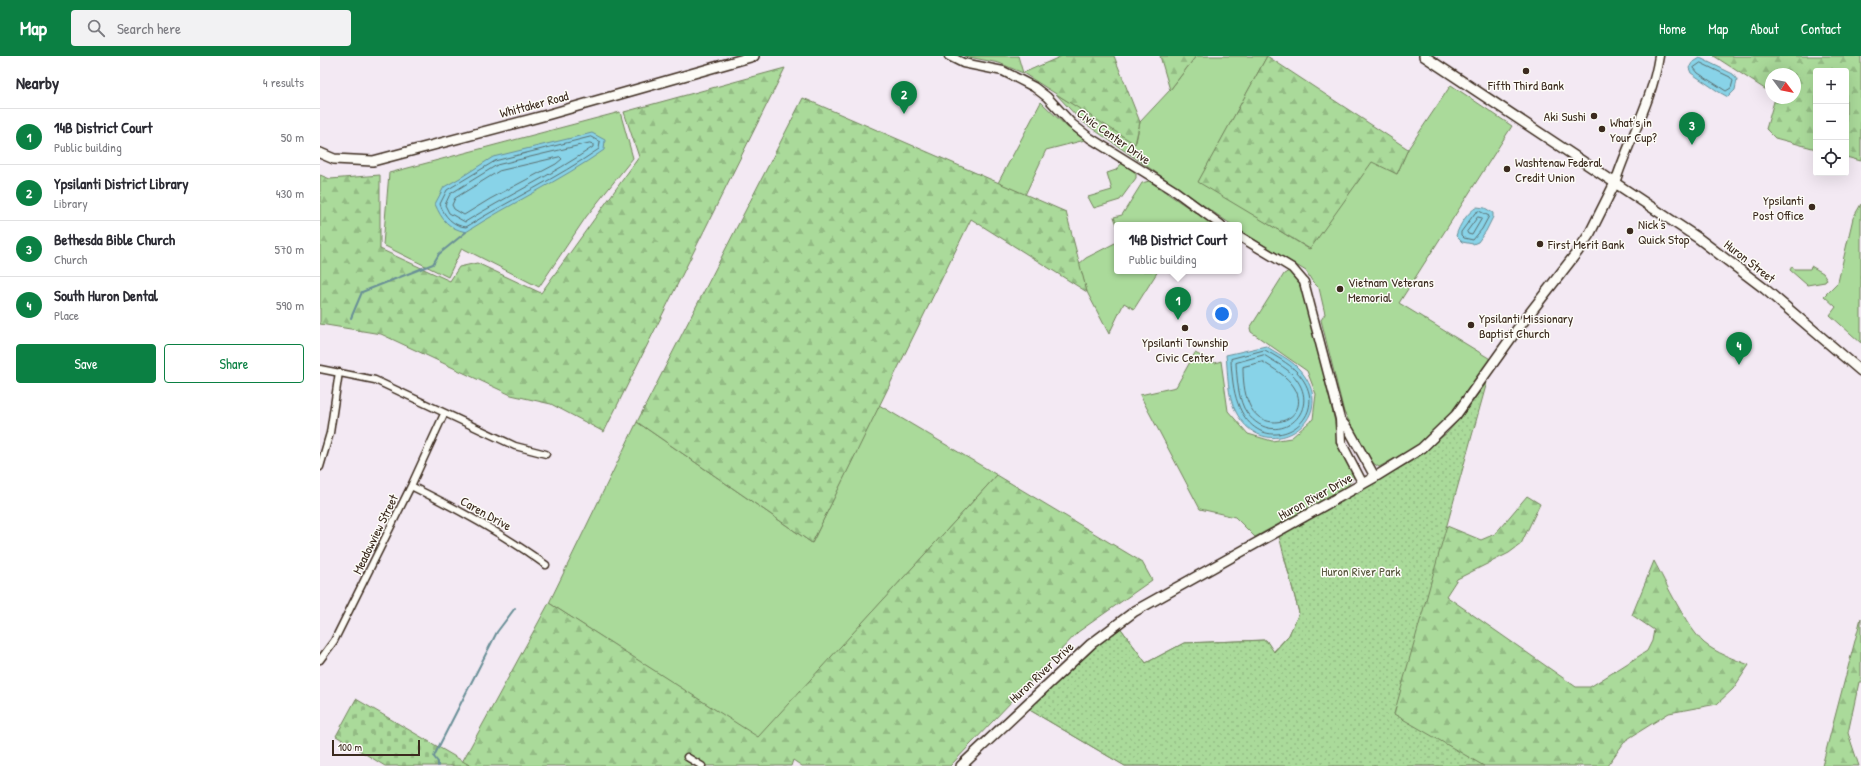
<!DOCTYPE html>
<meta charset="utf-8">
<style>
:root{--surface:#fff;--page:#f2f2f3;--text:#2b2b33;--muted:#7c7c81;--line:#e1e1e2;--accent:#0b8043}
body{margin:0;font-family:"Patrick Hand",sans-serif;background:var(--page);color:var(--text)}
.controls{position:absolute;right:12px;top:12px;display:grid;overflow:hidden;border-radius:4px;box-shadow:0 4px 16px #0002}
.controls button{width:36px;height:36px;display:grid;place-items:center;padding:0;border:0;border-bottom:1px solid var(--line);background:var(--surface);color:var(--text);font:20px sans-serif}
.compass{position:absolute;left:1445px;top:12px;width:36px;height:36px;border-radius:50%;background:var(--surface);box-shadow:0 4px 16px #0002;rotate:122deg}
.scale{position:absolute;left:12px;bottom:10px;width:88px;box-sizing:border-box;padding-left:4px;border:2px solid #3b2a1e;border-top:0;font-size:11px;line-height:14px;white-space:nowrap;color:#3b2a1e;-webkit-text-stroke:3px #fdfcf7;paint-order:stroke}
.you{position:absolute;left:902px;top:258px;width:14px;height:14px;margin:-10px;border:3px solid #fff;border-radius:50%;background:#1a73e8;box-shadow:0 0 0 6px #1a73e833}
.badge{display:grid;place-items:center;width:26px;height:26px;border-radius:50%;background:var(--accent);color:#fff;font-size:13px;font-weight:700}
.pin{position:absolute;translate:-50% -33px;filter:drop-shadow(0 1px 2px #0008)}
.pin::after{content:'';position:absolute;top:21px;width:14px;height:12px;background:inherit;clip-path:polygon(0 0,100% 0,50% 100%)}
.popup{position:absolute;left:794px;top:166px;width:128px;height:52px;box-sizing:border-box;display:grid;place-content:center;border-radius:4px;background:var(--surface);filter:drop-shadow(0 1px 3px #0005);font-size:13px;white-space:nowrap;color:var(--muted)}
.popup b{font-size:15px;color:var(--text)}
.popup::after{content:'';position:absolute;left:50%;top:100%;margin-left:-8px;border:8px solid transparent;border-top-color:var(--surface)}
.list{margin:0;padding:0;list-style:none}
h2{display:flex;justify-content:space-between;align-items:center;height:52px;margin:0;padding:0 16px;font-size:17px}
h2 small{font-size:13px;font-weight:400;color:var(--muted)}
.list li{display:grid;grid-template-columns:26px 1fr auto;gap:12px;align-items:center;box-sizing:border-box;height:56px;padding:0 16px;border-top:1px solid var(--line)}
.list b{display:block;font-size:15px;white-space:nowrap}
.list p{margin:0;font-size:13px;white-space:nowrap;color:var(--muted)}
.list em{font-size:13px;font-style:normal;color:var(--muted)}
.actions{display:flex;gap:8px;padding:12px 16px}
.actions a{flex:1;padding:9px 0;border:1px solid var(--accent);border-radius:4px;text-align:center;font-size:14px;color:var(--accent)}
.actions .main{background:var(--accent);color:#fff}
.icon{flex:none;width:22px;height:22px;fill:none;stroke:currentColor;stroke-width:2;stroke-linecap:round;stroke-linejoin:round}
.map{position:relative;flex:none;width:1541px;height:710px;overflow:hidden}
header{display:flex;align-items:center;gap:24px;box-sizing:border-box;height:56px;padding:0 20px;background:var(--accent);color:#fff}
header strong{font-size:19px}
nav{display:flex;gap:22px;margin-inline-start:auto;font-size:14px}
.search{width:280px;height:36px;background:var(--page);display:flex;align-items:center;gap:10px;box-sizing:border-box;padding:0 14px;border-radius:4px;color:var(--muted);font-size:15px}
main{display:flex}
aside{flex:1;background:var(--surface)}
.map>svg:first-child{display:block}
</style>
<header>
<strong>Map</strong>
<div class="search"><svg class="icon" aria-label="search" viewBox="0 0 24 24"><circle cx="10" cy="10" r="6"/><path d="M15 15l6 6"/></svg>Search here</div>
<nav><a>Home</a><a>Map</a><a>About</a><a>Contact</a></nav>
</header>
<main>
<aside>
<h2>Nearby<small>4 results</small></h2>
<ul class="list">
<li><span class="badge">1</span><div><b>14B District Court</b><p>Public building</p></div><em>50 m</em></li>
<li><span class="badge">2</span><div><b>Ypsilanti District Library</b><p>Library</p></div><em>430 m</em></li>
<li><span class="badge">3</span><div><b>Bethesda Bible Church</b><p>Church</p></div><em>570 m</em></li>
<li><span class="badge">4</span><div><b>South Huron Dental</b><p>Place</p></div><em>590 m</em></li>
</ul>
<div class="actions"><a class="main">Save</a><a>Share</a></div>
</aside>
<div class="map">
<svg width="1541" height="710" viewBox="0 0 1541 710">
<defs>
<pattern id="forest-firs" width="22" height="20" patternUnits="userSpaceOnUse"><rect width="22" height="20" fill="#aada9a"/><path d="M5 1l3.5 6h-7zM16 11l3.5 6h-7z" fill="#93bb84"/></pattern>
<pattern id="cemetery-stones" width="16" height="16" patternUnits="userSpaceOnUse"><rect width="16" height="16" fill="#aada9a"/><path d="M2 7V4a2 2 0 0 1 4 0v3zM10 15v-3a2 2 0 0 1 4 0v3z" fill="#93bb84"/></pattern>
<pattern id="park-dots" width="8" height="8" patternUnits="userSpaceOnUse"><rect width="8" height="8" fill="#aada9a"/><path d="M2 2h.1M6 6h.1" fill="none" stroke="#93bb84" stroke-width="1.8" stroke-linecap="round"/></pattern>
</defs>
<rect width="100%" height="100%" fill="#f3e9f3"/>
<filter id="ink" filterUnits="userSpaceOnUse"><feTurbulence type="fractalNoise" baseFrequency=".025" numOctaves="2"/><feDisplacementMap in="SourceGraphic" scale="8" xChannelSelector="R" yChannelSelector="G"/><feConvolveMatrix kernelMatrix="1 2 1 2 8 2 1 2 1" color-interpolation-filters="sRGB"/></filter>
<g filter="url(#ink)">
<path fill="#aada9a" stroke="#72825c" d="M644,0H698L703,17L679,7Z
M876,0H947L879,125L989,193L1052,105L1077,118L1088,93L1131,29L1192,70L1079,247L1172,304L1133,357L1097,390L1059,411L1053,407L1024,356L1001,264L1005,258L999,232L992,225L986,215L919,174V169H912L760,64L736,38L816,86L820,66L850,34Z
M721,46L747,71L765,84L726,94L705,139L678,127Z
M300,56L313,102L266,161L219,231L142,192L128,221L63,189L69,117Z
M802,107L816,115V122L800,144L774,152L768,141L792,134L787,117L796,114Z
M829,125L894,169H797L794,161L802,159L822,127Z
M1541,148V287L1510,259L1516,251L1504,240L1518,226L1533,162Z
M797,186V215H838L814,253L804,247L789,278L767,236L759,208L766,202Z
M1472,210L1474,213H1490L1491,210L1503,217L1507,223L1505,226L1487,229L1470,214Z
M969,215L982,228L1015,366L1018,390L1034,420L1028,430L935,481L915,461L880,453L820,339L856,331L875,297L895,307L901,305L908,355L928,378L952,385L971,382L993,363L996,338L987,315L931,276L930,272L964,218Z
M559,349L677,419L438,682L229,547L317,366L492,487Z"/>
<path fill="url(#forest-firs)" stroke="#72825c" d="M742,0H794L820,66L815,88L703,17Z
M840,0H876L850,34Z
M947,0L1088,93L1077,118L1052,106L990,193L878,126Z
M1394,0H1541V105L1526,101V15H1496V93L1455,82L1446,73L1455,42H1475V18H1451V37Z
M465,12L284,376L231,348L191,339L61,278L0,268V119L10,123L60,119V193L130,225L139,211L157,207L221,237L319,101L304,56Z
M483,42L746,156L767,236L651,163L492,487L317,366Z
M677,419L822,506L832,524L758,576L630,710H482L473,704L471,710H140L229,547L438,681Z
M1207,440L1220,448L1201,488L1189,497L1137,523L1126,540L1256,631H1270L1327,595L1332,585L1334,574L1312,559L1334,505C1346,527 1366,570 1384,587C1396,597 1414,603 1429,609L1413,633L1397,648L1349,657L1306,684L1287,710H805L708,653L799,570L826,607L864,587L946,584L953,596L969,579L979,557L964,500L1087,484L1127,470L1161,484L1175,478Z
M1541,562V626H1539L1528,677L1539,710H1502Z"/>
<path fill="url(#cemetery-stones)" stroke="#72825c" d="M36,643L151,710H65L16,680Z"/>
<path fill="url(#park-dots)" stroke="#72825c" d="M1167,326L1074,658L1164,710H805L708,653L799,570L826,607L864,587L946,584L954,596L969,579L979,557L959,480L1092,405L1127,377L1141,361Z"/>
<path fill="#88d3e8" stroke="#698f97" d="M1380,2L1413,18L1417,24L1415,34L1408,41L1399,36L1371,17L1369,12L1372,7Z
M272,77L285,84L284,94C240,125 191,147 146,176C128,172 122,164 115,148L124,131L140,122L173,101Z
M1157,151L1165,152L1173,157V161L1166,175L1158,186L1153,188L1142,186L1136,180C1139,169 1148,156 1157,151Z
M946,290C956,297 970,303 978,312C1026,362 946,414 916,356C907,340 908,317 906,299Z"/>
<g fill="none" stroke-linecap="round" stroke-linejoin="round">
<path stroke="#5a6e6f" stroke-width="1" d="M1381,7L1410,21L1413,25L1411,32L1406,35L1378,17L1374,12Z
M271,81L280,86L279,93C237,122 190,144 146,171C133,170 124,160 120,148L127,134L175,105Z
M270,87L273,88V91C232,119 187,140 145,166L129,157L125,149L130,138L177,109Z
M240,101L242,103L236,108L170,143L144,159L134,153L132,149L135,142L179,115Z
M1159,155L1169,160L1162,173L1153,184L1144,182L1141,179V176L1155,157Z
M1158,161L1162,162L1152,179L1148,178L1147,176Z
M945,294C955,300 968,307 976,315C1026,366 926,421 913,327C912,319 911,310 911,303Z
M944,299C953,305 965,311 972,318C1007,354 956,396 927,357C918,345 917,322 916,307Z
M943,306C954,313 967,320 974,331C994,363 943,382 929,348C924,337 923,323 923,311Z"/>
<path stroke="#698f97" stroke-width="2" d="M31,262L42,236L113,208L119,198L146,176
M118,710V706L114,701L115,698L177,576L195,552"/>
<g stroke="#3b2a1e" stroke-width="9">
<path id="minor" d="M0,313L55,324L195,390L226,398
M0,411L10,377L19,316
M91,430C140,454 182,477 226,509
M0,604L14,585L91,430L124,358
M367,701L382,710"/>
</g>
<g stroke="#3b2a1e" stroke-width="11">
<path id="tertiary" d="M629,0L643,7L683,15L714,31L727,41L752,68L770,82L855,135L901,169
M1295,127C1309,83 1332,46 1339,0
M919,180L972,212L984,226L1020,363L1021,386L1043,428
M1020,363L1029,374L1055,421"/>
</g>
<g stroke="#3b2a1e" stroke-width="12">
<path id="secondary" d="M1104,0L1378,182L1445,233L1541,315
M0,97L14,103L53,105L223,60L434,0
M641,710L771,588L815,555L1055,421L1102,392L1136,359L1196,275L1258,195L1270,177L1295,127"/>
</g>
<use href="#minor" stroke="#fdfcf7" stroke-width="6"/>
<use href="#tertiary" stroke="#fdfcf7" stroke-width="8"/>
<use href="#secondary" stroke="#fdfcf7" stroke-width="9"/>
</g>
</g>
<g fill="#3b2a1e" stroke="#fdfcf7" stroke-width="1.5">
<circle cx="1206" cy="15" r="4"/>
<circle cx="1274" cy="60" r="4"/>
<circle cx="1282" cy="73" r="4"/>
<circle cx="1187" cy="113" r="4"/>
<circle cx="1492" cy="151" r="4"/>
<circle cx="1310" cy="175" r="4"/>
<circle cx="1220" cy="188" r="4"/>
<circle cx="1020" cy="233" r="4"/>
<circle cx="1151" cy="269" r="4"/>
<circle cx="865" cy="272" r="4"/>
</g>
<g text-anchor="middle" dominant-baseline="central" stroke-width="3" stroke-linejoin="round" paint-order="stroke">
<g font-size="13" fill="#3b2a1e" stroke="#fdfcf7" text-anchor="start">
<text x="1206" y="29" text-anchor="middle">Fifth Third Bank</text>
<text x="1266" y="60" text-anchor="end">Aki Sushi</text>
<text x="1290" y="66">What's in<tspan x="1290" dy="15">Your Cup?</tspan></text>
<text x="1195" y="106">Washtenaw Federal<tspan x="1195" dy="15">Credit Union</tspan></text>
<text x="1484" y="144" text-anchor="end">Ypsilanti<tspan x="1484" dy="15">Post Office</tspan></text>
<text x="1318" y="168">Nick's<tspan x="1318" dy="15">Quick Stop</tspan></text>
<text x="1228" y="188">First Merit Bank</text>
<text x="1028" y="226">Vietnam Veterans<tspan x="1028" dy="15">Memorial</tspan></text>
<text x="1159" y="262">Ypsilanti Missionary<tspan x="1159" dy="15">Baptist Church</tspan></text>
<text x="865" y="286" text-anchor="middle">Ypsilanti Township<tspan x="865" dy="15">Civic Center</tspan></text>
</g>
<g font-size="13" fill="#3b2a1e" stroke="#fdfcf7">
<text transform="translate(214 48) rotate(-15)">Whittaker Road</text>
<text transform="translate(794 80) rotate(35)">Civic Center Drive</text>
<text transform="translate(1430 205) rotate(38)">Huron Street</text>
<text transform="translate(995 440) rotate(-29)">Huron River Drive</text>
<text transform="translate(166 457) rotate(29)">Caren Drive</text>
<text transform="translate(55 478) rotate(-64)">Meadowview Street</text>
<text transform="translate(721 616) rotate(-43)">Huron River Drive</text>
</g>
<g font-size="13" fill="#57563d" stroke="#fdfcf7">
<text x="1041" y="515">Huron River Park</text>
</g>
</g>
</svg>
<div class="controls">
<button>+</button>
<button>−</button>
<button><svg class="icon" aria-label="locate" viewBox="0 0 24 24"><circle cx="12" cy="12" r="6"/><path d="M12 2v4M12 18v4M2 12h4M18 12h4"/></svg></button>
</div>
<svg class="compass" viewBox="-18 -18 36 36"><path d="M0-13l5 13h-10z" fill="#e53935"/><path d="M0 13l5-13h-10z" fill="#7c7c81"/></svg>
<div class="scale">100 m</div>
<div class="you"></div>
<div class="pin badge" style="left:858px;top:264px">1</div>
<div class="popup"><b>14B District Court</b>Public building</div>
<div class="pin badge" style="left:584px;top:58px">2</div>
<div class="pin badge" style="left:1372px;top:89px">3</div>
<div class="pin badge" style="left:1419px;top:309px">4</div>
</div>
</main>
